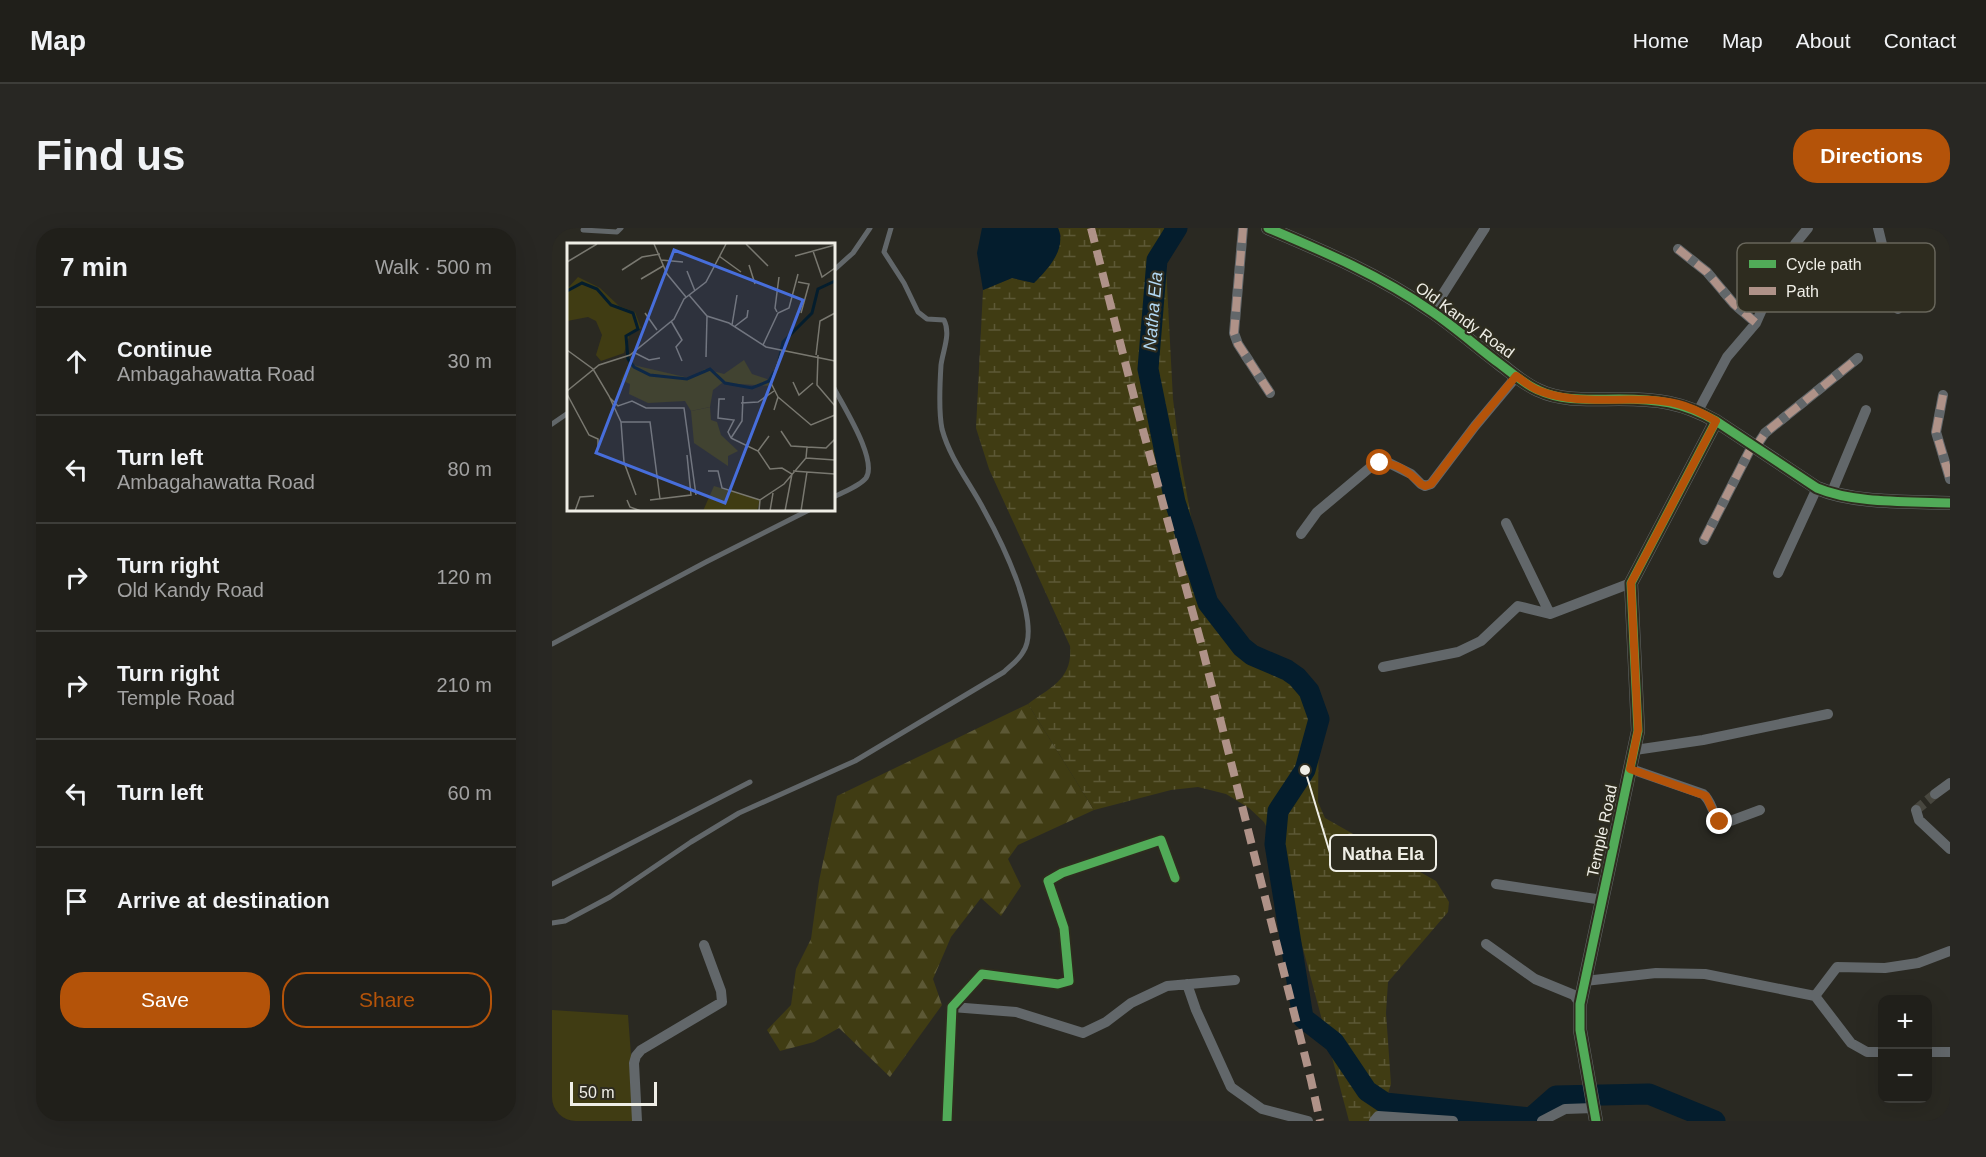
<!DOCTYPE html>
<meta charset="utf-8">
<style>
:root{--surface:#201f1a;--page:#282723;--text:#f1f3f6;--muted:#a2a2a2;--line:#3d3d39;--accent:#b45309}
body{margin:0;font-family:Helvetica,sans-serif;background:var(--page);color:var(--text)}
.controls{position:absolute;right:18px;bottom:18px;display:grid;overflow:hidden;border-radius:12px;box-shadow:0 6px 24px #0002}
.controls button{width:54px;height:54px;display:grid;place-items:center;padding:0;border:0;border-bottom:2px solid var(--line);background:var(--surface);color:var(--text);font:30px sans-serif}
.scale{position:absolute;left:18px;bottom:15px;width:87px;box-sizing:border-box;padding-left:6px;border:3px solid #efeee6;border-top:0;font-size:16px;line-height:21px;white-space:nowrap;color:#efeee6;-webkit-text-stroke:4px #2e2c1f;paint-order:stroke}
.stop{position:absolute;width:18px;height:18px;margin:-14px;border:4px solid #b45309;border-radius:50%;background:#fff}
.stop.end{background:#b45309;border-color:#fff;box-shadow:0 2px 6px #0008}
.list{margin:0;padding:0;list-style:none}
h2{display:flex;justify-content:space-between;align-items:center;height:78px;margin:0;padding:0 24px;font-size:26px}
h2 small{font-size:20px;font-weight:400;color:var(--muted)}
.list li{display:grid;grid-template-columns:39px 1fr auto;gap:18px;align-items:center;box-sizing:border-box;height:108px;padding:0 24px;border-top:2px solid var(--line)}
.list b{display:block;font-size:22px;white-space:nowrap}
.list p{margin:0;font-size:20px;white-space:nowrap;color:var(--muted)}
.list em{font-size:20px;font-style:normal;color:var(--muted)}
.actions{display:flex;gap:12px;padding:18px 24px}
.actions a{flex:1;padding:14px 0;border:2px solid var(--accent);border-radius:24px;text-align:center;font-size:21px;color:var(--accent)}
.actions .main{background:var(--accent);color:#fff}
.icon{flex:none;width:33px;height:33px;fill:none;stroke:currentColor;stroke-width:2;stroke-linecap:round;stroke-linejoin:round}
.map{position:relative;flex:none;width:1398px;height:893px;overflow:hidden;border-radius:24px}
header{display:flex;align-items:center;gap:36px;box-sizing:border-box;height:84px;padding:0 30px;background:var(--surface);border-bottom:2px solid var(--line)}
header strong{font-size:28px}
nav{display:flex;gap:33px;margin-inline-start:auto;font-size:21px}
.intro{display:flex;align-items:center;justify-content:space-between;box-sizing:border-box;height:144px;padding:0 36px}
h1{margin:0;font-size:42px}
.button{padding:15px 27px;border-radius:24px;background:var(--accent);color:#fff;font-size:21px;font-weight:700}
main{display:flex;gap:36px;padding:0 36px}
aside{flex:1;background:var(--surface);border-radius:24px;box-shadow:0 6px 24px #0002}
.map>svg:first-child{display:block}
</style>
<header>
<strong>Map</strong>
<nav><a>Home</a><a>Map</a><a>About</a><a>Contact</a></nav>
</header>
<div class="intro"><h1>Find us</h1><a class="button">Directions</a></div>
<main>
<aside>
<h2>7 min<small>Walk · 500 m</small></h2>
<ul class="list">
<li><svg class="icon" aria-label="ahead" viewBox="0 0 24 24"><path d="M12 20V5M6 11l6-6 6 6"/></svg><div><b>Continue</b><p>Ambagahawatta Road</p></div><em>30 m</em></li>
<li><svg class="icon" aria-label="left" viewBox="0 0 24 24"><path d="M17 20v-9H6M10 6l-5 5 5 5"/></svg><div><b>Turn left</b><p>Ambagahawatta Road</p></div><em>80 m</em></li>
<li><svg class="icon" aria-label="right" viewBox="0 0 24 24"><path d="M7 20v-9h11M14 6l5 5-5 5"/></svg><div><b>Turn right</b><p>Old Kandy Road</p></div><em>120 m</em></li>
<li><svg class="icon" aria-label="right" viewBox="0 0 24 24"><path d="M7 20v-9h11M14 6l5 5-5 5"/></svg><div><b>Turn right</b><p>Temple Road</p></div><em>210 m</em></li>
<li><svg class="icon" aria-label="left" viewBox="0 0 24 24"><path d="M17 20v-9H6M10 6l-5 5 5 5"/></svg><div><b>Turn left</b></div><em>60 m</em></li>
<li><svg class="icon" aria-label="arrive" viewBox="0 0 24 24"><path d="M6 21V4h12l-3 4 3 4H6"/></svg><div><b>Arrive at destination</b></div></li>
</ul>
<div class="actions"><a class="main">Save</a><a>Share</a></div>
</aside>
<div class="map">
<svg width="1398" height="893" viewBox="0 0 1398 893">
<defs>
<pattern id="forest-firs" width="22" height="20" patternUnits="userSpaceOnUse" patternTransform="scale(1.5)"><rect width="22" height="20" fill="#403c13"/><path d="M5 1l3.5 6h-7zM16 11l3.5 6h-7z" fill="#5c5835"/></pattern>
<pattern id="wetland-marsh" width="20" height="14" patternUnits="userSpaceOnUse" patternTransform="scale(1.5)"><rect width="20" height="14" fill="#403c13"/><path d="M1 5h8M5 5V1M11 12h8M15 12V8" fill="none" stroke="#5c5835"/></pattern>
</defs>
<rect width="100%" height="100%" fill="#2a2922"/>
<path fill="#403c13" d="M0,782L76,787L84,893H0Z"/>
<path fill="url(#forest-firs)" d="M476,476L542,582L466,617L456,631L469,658L449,688L429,670L399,709L381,751L390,777L338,849L287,800L262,814L228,823L215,802L239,777L244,741L259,711L267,653L285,568Z"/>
<path fill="url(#wetland-marsh)" d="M506,0H612L621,171L629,234L642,305L657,355L668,385L690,419L700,427L735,442L745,449L757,463L763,476L767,491L766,574L773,590L884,653L897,674L896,684L836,754L834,785L839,856L833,875L821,893H797L723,616L712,594L697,580L674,566L646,559L619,562L542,582L476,476C499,459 521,451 518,418L437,241L424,200L431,62L460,50L482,55L509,8Z"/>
<path fill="#041d2d" d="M430,0H506C515,21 496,41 482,55L460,50L431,62L425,25Z"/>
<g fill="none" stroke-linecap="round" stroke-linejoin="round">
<path stroke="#041d2d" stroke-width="21" d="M625,0L605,32L596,141L623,274L656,375L690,419L700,427L735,442L745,449L757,463L767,491L753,542L726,583L723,616L751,790L782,814L815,863L833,875L979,890L1004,868L1097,866L1163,893"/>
<path stroke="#48473f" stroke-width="10" stroke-dasharray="10 5" stroke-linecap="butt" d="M1364,582L1383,566"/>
<path stroke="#62676a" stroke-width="5" d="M31,2L65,4L69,0
M282,42L301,25L318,0
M282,160C291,178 326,232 314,250C308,258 291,264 282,269
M0,196L16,185
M0,416L154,334L257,282
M0,656L198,554
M0,695L13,693L58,669L139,614L187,585L303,533L452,444C458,438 467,432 471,424C491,395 448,311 432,282C418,255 398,231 390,201C387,186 388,153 389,137C391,122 399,106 392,92L375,91L366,84L352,55L332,24L339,0"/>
<path stroke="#62676a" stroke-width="10" d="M691,0L682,105L686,116L718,165
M1326,0L1346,81
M1126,21L1155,44L1182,76L1204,95
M880,83L933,0
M1391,167L1384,204L1398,251
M1146,183L1175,129L1204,95L1220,59L1243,16L1256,0
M1203,220L1213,205L1306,130
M1279,266L1314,182
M954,295L998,386
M749,306L765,284L821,237L837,235L859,246L869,256L873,258L879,256L923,198L964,149
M1152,312L1200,218
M1226,345L1265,260
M831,439L906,424L929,413L966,378L998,386L1079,355
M1083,522L1151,512L1276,486
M1079,541L1151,566C1160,573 1160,586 1168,594L1173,595L1208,582
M1383,566L1398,555
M1364,582L1367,592L1398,621
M944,656L1051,672
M934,716L983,751L1022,767L1028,776
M1033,753L1104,745L1153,746L1263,768L1299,815L1315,824H1330
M635,756L644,782L679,859L710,881L756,893
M1263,768L1285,739L1333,740L1366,735L1398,723
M400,779L464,784L531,805L554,794L579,775L615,758L683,752
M1376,824H1398
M85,893L82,835L84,828L89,822L170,774L169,763L152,717
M395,893L400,779L430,746L506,756L517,753L512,700L496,653L510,645L609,612L623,650
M822,893L826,888L901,893
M990,893L1013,881L1042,880"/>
<path stroke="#62676a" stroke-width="14" d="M716,0C773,24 829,48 879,83C903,99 925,119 948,136C960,145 972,156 986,162C1011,174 1040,171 1067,171C1105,171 1130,174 1164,193L1265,260C1303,276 1357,273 1398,275
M1044,893L1028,802V776L1086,503L1079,355L1164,193"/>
<path stroke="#af9288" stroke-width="8" stroke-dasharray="15 8" stroke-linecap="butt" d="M539,0L583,173L648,411L759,852L768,893
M691,0L682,105L686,116L718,165
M1126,21L1155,44L1182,76L1204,95
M1391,167L1384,204L1398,251
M1203,220L1213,205L1306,130
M1152,312L1200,218"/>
<g stroke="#2e2c1f" stroke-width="13">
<path id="cycleway" d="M716,0C773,24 829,48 879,83C903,99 925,119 948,136C960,145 972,156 986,162C1011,174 1040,171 1067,171C1105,171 1130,174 1164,193L1265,260C1303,276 1357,273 1398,275
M395,893L400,779L430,746L506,756L517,753L512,700L496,653L510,645L609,612L623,650
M1044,893L1028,802V776L1086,503L1079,355L1164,193"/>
</g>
<use href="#cycleway" stroke="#51ab58" stroke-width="9"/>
</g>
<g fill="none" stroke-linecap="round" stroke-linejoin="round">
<path stroke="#b45309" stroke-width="8" d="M828,235C845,235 857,244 869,256L873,258L879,256L923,198L964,148C972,153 979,160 988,163C1032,180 1080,165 1126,176C1139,179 1152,186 1164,193L1079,355L1086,502L1078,541L1154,568L1165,591L1168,594"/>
</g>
<g text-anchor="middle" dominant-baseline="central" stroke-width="4.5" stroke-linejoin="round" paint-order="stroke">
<g font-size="16" fill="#efeee6" stroke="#2e2c1f">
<text transform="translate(913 92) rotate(36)">Old Kandy Road</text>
<text transform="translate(1050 603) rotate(-78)">Temple Road</text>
</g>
<g font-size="18" font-style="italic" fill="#b2d9f5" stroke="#2e2c1f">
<text transform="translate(601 83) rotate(-85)">Natha Ela</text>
</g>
</g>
<g transform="translate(15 15)">
<rect width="268" height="268" fill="#2a2922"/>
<path d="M147,243L193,257L190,268H136Z" fill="#403c13"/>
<path d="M143,164L144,177L150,179L154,192L171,208L161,213V223L127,200L124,168Z" fill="#403c13"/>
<path d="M11,34L33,45L52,63L68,69L74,85L62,93L57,110L34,118L29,112L35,92L29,78L21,74L0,78V46ZM177,117L185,131L200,136L205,143L155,140L146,147L143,164L124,168L118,158L81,160L62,151L63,141L54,137L62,121L122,135L138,126L157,131Z" fill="#403c13"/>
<path fill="none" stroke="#041d2d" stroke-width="3" d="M0,48L15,40L30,46L44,62L66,70L71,86L59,93L61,116L67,124L83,132L120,136L143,126L158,140L185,145L202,138L207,129M212,117L216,99L245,70L251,46L268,38"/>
<path fill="none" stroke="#797870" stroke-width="1.5" d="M87,1L100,31L119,54M179,1L201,23M246,8L255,34L268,25M152,13L174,29M228,13L268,2M94,17L116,19M0,19L30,1M182,22L188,41M55,27L75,14L93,11M120,28L128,48M74,36L96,23M231,39L242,41L234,70M122,52L140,73L162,80L199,104L268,118M210,69L208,65L212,34M78,70L90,87M104,78L115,97L109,104L115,118M165,82L170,52M167,84L180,74L181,67M196,102L211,70L222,65L231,31M0,107L26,126L42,153L54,179L57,219L69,252M66,109L82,117L93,115M249,112L253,78L268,70M251,112L250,142L268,163M139,114L140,73M226,139L232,152L246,140M0,148L32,122L63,112L107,76L117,56L139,39L159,1M0,151L22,192L31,196V206M211,154L244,182L268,172M43,155L51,163L65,158L79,165H117L129,252M158,156H152L151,175L167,177L161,189L164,195M174,160L191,159L207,148M207,167L211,154L204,140L215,108M54,179H83L93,256M164,195L191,208L203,226L215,225L225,231L218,268M164,195L175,178L176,153M240,204L259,205L268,196M191,208L202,193M239,215L268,217M141,228H151L155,245L193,257M226,228L268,231M60,257L63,264L74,268M83,257L124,252L120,212M8,268L13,254L27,253M192,268L193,257L217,241L239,215L240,204L224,203L214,188M203,268L206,250M234,268L240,229"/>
<path fill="#476edb" fill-opacity="0.15" stroke="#476edb" stroke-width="3" d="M107,7L236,57L158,260L29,210Z"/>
<rect width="268" height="268" fill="none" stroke="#efeee6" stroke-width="3"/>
</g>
<rect x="1185" y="15" width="198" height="69" rx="9" fill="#2e2c1f" stroke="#68665b" stroke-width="1.5"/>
<rect x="1197" y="32" width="27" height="8" fill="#51ab58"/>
<rect x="1197" y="59" width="27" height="8" fill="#af9288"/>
<g font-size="16" fill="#efeee6">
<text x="1234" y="42">Cycle path</text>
<text x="1234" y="69">Path</text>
</g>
<path fill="none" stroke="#efeee6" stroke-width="2" d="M753 542L778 625"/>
<circle fill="#efeee6" stroke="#2e2c1f" stroke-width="2" cx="753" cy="542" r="6"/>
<rect fill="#2e2c1f" stroke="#efeee6" stroke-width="2" x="778" y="607" width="106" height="36" rx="6"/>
<g font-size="18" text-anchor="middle" font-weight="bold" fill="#efeee6">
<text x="831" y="632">Natha Ela</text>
</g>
</svg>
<div class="controls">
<button>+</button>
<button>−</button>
</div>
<div class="scale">50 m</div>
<div class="stop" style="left:828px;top:235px"></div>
<div class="stop end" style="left:1168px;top:594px"></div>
</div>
</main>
